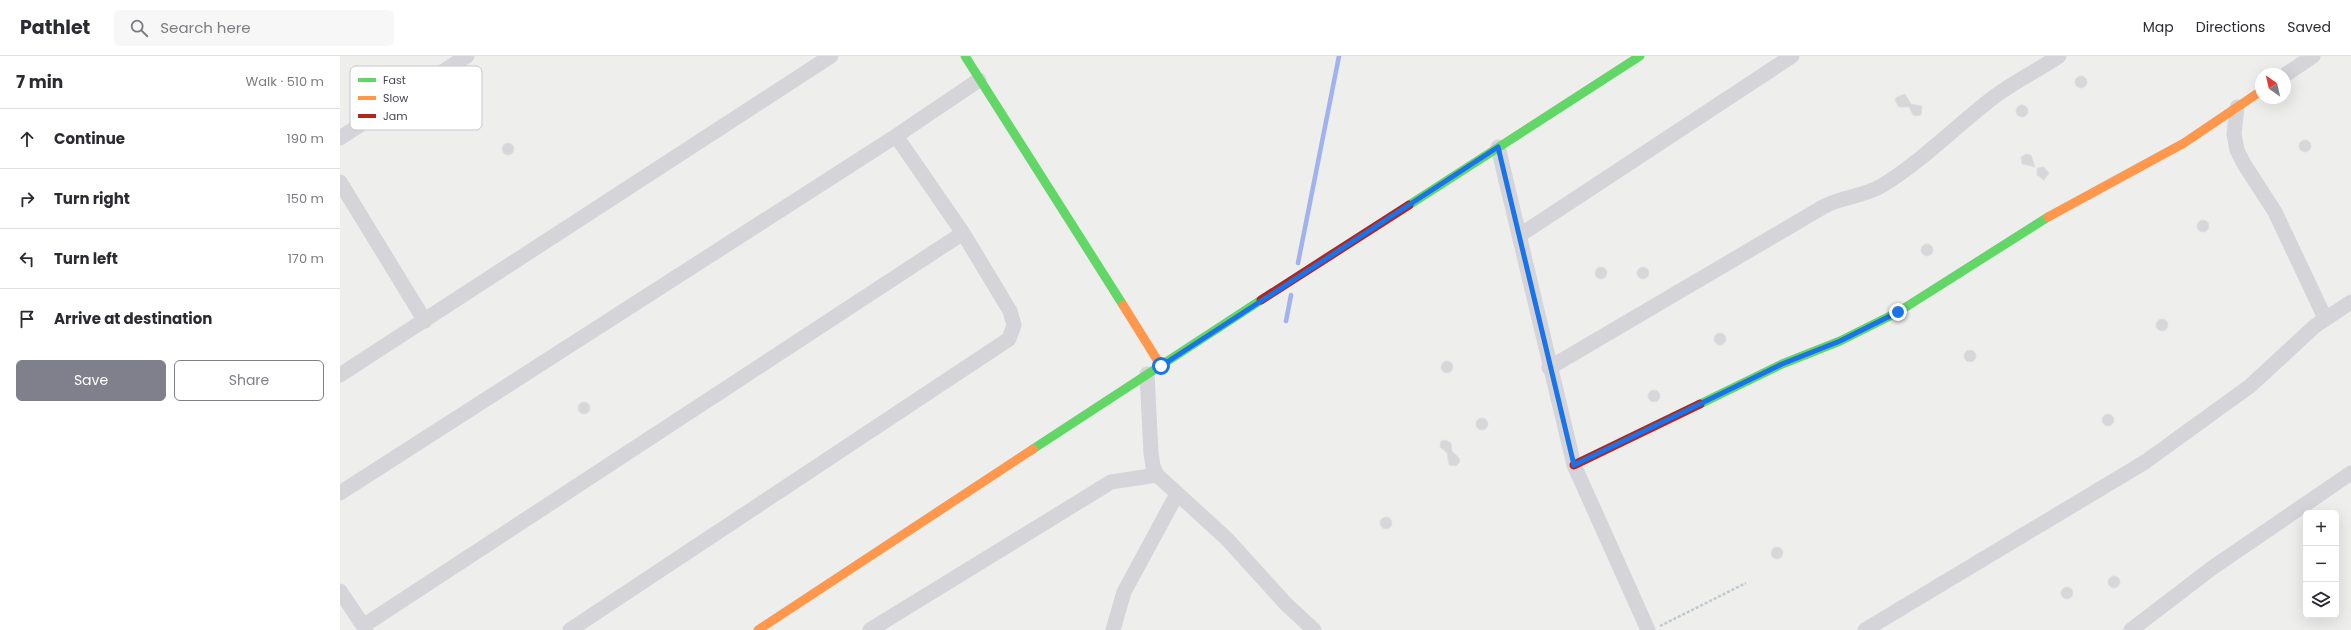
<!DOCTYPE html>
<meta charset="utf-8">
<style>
:root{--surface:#fff;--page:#f7f7f7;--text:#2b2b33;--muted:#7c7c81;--line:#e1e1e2;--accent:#80808d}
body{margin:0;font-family:Poppins,sans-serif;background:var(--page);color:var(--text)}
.controls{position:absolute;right:12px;bottom:12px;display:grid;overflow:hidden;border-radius:6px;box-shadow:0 4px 16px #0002}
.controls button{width:36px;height:36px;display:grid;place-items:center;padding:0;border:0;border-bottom:1px solid var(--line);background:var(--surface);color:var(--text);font:20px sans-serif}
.compass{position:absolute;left:1915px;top:12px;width:36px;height:36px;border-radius:50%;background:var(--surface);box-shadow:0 4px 16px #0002;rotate:326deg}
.stop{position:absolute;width:12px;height:12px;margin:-9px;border:3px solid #1a73e8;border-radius:50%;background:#fff}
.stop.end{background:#1a73e8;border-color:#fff;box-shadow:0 1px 4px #0008}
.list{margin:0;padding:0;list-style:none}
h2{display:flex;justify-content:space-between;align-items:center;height:52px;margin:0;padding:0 16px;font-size:17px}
h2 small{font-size:13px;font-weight:400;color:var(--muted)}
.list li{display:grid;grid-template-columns:26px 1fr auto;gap:12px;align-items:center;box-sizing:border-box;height:60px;padding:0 16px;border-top:1px solid var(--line)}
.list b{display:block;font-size:15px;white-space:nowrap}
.list em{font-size:13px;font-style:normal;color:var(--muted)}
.actions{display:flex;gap:8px;padding:12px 16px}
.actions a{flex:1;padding:9px 0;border:1px solid var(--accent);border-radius:6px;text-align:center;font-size:14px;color:var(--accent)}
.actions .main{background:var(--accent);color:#fff}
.icon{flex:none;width:22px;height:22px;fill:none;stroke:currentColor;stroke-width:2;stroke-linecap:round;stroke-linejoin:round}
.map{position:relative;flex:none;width:2011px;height:574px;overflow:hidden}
header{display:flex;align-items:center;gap:24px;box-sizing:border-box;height:56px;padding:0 20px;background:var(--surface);border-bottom:1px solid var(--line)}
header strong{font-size:19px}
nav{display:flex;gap:22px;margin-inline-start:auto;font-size:14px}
.search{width:280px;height:36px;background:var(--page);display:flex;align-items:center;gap:10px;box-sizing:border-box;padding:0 14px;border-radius:6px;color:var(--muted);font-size:15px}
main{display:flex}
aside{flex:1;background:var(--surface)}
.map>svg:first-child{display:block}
</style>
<header>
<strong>Pathlet</strong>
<div class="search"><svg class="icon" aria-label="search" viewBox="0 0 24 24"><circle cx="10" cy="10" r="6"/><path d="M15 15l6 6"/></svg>Search here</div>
<nav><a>Map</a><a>Directions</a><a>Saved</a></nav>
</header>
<main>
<aside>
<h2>7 min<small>Walk · 510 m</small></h2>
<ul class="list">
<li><svg class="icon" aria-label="ahead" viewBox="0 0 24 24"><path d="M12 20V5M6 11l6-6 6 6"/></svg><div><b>Continue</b></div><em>190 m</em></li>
<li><svg class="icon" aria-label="right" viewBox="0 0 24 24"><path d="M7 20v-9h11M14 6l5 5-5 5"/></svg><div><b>Turn right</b></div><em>150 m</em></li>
<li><svg class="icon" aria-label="left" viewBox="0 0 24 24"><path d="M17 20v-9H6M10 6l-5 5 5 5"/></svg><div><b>Turn left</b></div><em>170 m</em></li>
<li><svg class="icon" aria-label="arrive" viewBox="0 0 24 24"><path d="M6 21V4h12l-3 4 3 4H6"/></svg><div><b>Arrive at destination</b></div></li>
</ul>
<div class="actions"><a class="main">Save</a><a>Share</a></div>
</aside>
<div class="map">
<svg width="2011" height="574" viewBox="0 0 2011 574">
<rect width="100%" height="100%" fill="#eeeeed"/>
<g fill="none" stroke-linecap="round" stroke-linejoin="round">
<path stroke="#a2b2ee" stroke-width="4.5" d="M958,207L999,0
M946,265L951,239"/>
</g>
<path fill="#d7d6d9" stroke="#dfdfe0" d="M1735 26a6 6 0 1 1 12 0a6 6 0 1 1-12 0Z
M1565,38L1571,48L1582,50L1581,59L1575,60L1573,59L1569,51H1559L1557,48L1555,43L1557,41Z
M1676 55a6 6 0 1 1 12 0a6 6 0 1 1-12 0Z
M1959 90a6 6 0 1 1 12 0a6 6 0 1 1-12 0Z
M162 93a6 6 0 1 1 12 0a6 6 0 1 1-12 0Z
M1686,98L1691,99L1695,111L1682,108L1681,101Z
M1704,111L1709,117L1704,124L1697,119V112Z
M1857 170a6 6 0 1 1 12 0a6 6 0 1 1-12 0Z
M1581 194a6 6 0 1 1 12 0a6 6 0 1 1-12 0Z
M1255 217a6 6 0 1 1 12 0a6 6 0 1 1-12 0Z
M1297 217a6 6 0 1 1 12 0a6 6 0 1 1-12 0Z
M1816 269a6 6 0 1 1 12 0a6 6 0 1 1-12 0Z
M1374 283a6 6 0 1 1 12 0a6 6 0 1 1-12 0Z
M1624 300a6 6 0 1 1 12 0a6 6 0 1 1-12 0Z
M1101 311a6 6 0 1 1 12 0a6 6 0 1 1-12 0Z
M1308 340a6 6 0 1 1 12 0a6 6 0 1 1-12 0Z
M238 352a6 6 0 1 1 12 0a6 6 0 1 1-12 0Z
M1762 364a6 6 0 1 1 12 0a6 6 0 1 1-12 0Z
M1136 368a6 6 0 1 1 12 0a6 6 0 1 1-12 0Z
M1106,384L1111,387L1112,395L1119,402L1120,406L1116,410L1109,409L1107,397L1100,391L1101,385Z
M1040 467a6 6 0 1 1 12 0a6 6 0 1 1-12 0Z
M1431 497a6 6 0 1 1 12 0a6 6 0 1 1-12 0Z
M1768 526a6 6 0 1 1 12 0a6 6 0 1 1-12 0Z
M1721 537a6 6 0 1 1 12 0a6 6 0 1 1-12 0Z"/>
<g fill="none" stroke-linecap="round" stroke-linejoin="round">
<path stroke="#bec9cd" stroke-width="2.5" stroke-dasharray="3 2" stroke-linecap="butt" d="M1320,570L1406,527"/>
<path stroke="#d4d4d9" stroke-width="15" d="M1945,19L1973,0
M1897,51L1894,78L1897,94L1904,108L1935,156L1985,262
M0,82L127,0
M1158,91L1234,409L1308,574
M0,126L85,265
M1180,179L1452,0
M1209,312L1483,151C1502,140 1524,141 1543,129C1582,105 1614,72 1650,44C1671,27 1697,15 1719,0
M807,318L811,397L813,410L817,419L887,483L946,548L974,574
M0,319L491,0
M0,437L556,80L639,24
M0,535L26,574
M23,570L623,177
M230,574L669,283L674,269L670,255L623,177L556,80
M530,574L771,426L817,419
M773,574L784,536L837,438
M1525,574L1805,406L1910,330L1975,270L2011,246
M1791,574L1872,512L2011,417"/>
<path stroke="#63d668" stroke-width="9" d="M625,0L783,249
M1069,149L1300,0
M1360,348L1442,308L1500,285L1558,256L1708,161
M693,393L921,244"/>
<path stroke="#ff974d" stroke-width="9" d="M1708,161L1844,87L1921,35
M783,249L821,310
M418,574L693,393"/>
<path stroke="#b3261e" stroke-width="9" d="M921,244L1069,149
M1234,409L1360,348"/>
</g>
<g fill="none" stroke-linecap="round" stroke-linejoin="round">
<path stroke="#1a73e8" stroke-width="5" d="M821,310L1158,91L1234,409L1442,308L1500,285L1558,256"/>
</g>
<rect x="10" y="10" width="132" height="64" rx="6" fill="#fff" stroke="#c7c7ce" stroke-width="1"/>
<rect x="18" y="22" width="18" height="4" fill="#63d668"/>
<rect x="18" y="40" width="18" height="4" fill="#ff974d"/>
<rect x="18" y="58" width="18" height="4" fill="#b3261e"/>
<g font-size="11" fill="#45445a">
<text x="43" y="28">Fast</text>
<text x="43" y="46">Slow</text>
<text x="43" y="64">Jam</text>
</g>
</svg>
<div class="controls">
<button>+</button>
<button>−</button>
<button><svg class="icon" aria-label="layers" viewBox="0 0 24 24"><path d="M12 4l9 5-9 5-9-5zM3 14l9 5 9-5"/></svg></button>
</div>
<svg class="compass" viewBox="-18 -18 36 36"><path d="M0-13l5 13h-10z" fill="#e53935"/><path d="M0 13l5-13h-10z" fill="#7c7c81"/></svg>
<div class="stop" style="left:821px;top:310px"></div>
<div class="stop end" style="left:1558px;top:256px"></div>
</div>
</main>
